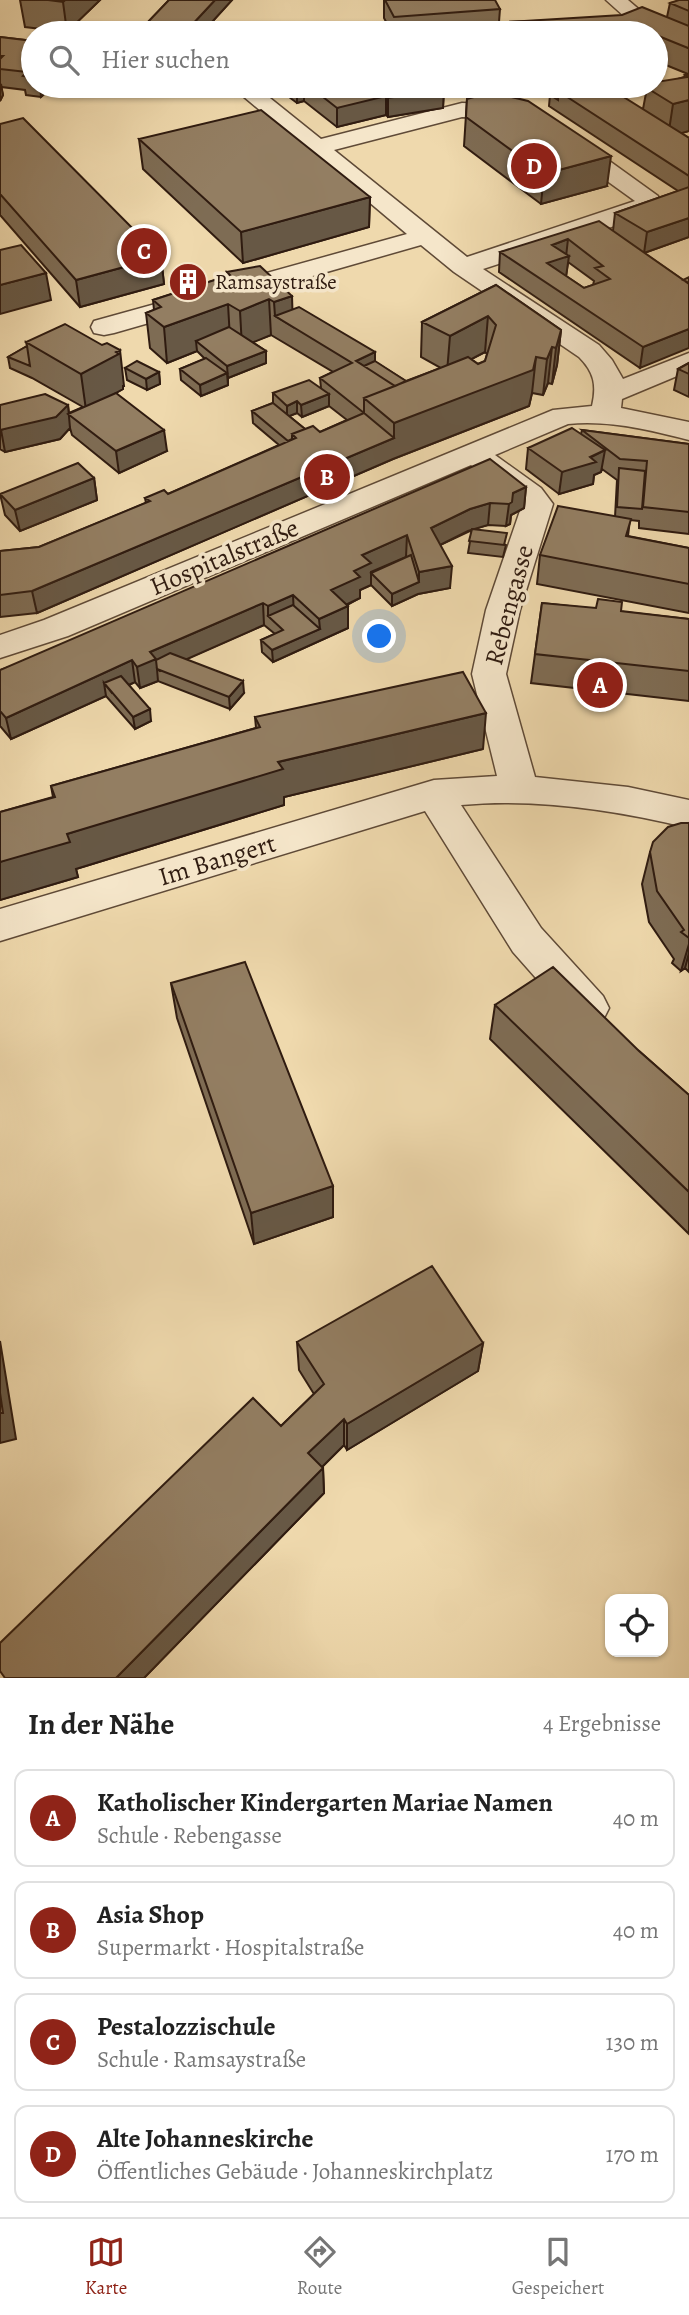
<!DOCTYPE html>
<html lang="de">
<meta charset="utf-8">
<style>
:root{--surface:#fff;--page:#f6f6f6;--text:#222;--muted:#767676;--line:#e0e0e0;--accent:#8f2418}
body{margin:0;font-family:Alegreya,serif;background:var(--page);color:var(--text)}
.controls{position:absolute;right:21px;bottom:21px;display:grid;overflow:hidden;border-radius:14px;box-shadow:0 2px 5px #0004}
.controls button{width:63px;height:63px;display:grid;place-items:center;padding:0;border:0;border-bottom:2px solid var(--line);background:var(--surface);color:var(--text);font:35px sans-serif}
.you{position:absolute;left:380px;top:637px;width:24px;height:24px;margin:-18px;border:5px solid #fff;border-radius:50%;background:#1a73e8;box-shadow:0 0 0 10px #1a73e833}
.badge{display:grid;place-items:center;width:46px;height:46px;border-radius:50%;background:var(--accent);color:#fff;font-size:23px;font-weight:700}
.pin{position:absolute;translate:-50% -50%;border:4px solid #fff;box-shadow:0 2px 7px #0006}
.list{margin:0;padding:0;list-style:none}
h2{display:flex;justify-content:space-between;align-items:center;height:91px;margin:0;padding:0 28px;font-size:30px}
h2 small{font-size:23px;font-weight:400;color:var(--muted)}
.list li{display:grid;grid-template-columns:46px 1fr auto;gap:21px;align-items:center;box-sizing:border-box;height:98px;margin:0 14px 14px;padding:0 14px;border:2px solid var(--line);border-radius:14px}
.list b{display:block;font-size:26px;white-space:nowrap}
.list p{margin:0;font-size:23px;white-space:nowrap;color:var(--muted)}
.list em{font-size:23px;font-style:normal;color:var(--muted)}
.icon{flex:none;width:38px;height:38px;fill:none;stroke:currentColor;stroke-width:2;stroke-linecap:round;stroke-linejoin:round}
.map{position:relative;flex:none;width:689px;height:1678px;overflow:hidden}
.search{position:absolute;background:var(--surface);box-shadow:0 2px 5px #0004;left:21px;right:21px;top:21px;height:77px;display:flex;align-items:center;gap:18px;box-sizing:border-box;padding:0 24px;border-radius:38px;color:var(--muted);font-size:26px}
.sheet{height:539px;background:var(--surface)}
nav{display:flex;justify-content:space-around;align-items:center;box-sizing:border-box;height:98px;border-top:2px solid var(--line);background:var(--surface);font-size:19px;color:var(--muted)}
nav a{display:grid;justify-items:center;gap:4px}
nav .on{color:var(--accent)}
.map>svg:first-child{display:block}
</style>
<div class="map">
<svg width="689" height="1678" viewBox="0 0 689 1678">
<rect width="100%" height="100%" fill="#efd9ad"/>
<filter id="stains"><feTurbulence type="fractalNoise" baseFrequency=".00286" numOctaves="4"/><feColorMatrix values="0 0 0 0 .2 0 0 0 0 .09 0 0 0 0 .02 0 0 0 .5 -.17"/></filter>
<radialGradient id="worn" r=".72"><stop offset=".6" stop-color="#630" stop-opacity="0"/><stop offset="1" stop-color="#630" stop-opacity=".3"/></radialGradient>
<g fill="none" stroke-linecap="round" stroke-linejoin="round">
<g stroke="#5f4a37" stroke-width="3">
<path id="street" d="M606,0H628L649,18L689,34V47L635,26Z
M231,86H255L321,139L462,103L495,104L551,119L658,196L659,204L645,216L483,269L599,345L612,360L623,379L689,353V371L622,399L621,408L689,422V440C649,430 610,420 568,424L495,455L541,488L553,504L520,610L506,674L535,777L628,787L689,800V828C615,810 537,798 461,805L541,928L603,996L609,1008L603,1020L588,1026L573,1020L513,952L425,811L0,941V909L434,780L497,776L472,674L486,610L522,505L471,465L68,636L0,658V635L44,620L553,410L592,406C597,385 594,372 579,357L454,272L421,245L114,333L104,335L94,333L91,327L94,321L407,234ZM462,117L494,118L535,129L635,201L467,257L334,150Z"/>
</g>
<use href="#street" fill="#f5e6ca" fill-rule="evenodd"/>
</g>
<path fill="#7e6c54" stroke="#2f1b10" stroke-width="2" fill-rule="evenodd" d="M20,0H100L67,32L25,27Z
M169,0H232L202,33H148L147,23Z
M384,0L500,9L499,22L667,17L670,3L689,0V131L681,133L689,138V237L644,253L683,280L640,368L499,272L500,252L613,231L615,213L678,191L549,106L550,95L558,93V91L643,109L647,88L649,87V86H656L684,77L685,75L688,74L656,61V33H440V31L415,33H392L384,18ZM568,262L594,281L593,285L584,288L566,276Z
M0,37L33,41V86H53L41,97L26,95L25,90L1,87L3,95L0,101Z
M280,86H441L444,89L443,108L388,117L386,115L337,127L304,101L297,103L281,91V87Z
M466,86H514L513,95L506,96L607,186L541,204L464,146L467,99L472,97Z
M0,124L161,257L164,284L80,307L0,215Z
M139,139L370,197L369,227L243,263L143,169Z
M177,270L198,271L199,282L183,286L178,281Z
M227,272L292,310L406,381L441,368L421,357L422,322L496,285L561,330L557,365L552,384L548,383L543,395L532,393L529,406L393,459L37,613L0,617V551L39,547L146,503L145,498L168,494L279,445L253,423L252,411L273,403V393L321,388L320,378L333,372L271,335L252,342L266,351V363L228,378V385L201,396L181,380L180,369L205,359L197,351L167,363L150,348L146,313L154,310L153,300L228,276ZM485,352L487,354L485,361L478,364L471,359ZM329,406L347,420L320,432L305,429L289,416L297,413L302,417Z
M26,342L124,386H123V389L116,393L167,451L119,473L72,435L70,428L60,439L5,452L0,449V405H68L69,413L83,407L32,378L10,368L8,357L27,346Z
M689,363V397L674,390L678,369Z
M125,368L159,372L160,384L147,390L127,380Z
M582,430L689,444V534L639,528V521L630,520L628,536L689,548V613L537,584L540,555L615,517L617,480L602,469L601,472L594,475L593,484L559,494L526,469L528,448L581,434Z
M94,478L97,500L20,531L5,515L0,494Z
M526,487L524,508L511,515L510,524L506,526L488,525L473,529L506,545L503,557L468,553L472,530L440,545L450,588L418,594L392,606L371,585L360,590V598L347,605L348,606V628L273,662L262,652L261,640L275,634L264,625L186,659L244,693L230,709L158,681L140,688L135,682L129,685L151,721L135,729L106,696L11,739L0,726V670ZM406,557L371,573V572Z
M542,603L689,619V701L531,683Z
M255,717L483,749L284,797V805L76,869L78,877L0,900V812L53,797L51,786L256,728Z
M689,823V972L685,968L681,971L672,963L674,959L649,922L642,884L650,852Z
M171,983L333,1186V1217L254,1244L177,1018Z
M495,1005L639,1051L689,1095V1234L490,1039Z
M297,1342L483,1343L478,1371L347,1450L344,1445L322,1467L323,1468L324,1493L144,1678H5L281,1426L314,1394L299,1370Z"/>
<path fill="#675845" stroke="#2f1b10" stroke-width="2" d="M65,0H100L67,32L63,2Z
M215,0H232L202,33H190L189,28Z
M644,30L643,33H606Z
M1,84L3,95L0,101V87Z
M40,86H53L41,97Z
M297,86H304V101L297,103Z
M444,89L443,108L388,117V98L386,96V115L337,127V108L369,92Z
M689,100V131L668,137L673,104Z
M611,156L607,186L541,204L544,174Z
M370,197L369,227L243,263L241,232Z
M689,218V237L644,253L647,232Z
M568,239L566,257L569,256L566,277L547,263L552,245Z
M161,257L164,284L80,307L76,280Z
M198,271L199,282L183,286L182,275Z
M46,273L51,300L0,314V285Z
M292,296L293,327L275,316L274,302Z
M269,299L271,335L242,347L240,311Z
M228,304L230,339L196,341L197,351L167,363L164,327Z
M488,316L485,352L447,372L450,336Z
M689,329V348L640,368L643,347Z
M561,330L557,365L552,384L556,348Z
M552,347L548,383L543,395L547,359Z
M120,350L124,386H123V389L86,410L81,374Z
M266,351V363L228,378L227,366Z
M375,352V373L356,361Z
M536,357L532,393L529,406L393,459L37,613L32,591L394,438V423Z
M159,372L160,384L147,390L146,379Z
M227,373L228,385L201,396L200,385Z
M329,394V406L302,417L301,405Z
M297,401V413L287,417V406Z
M68,405L70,428L60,439L5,452L1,430Z
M164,430L167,451L119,473L116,451Z
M605,450L601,472L594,475L593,484L559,494L562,472Z
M94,478L97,500L20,531L15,510Z
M526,487L524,508L511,515L510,524L506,526L509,504L513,493Z
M490,503L488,525L468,531L430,550L431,528L470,509Z
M407,535L406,557L371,572V585L360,590V598L331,612V590L354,571L362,555Z
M452,566L450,588L418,594L392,606V594L419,582V572Z
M293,595L294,616H268V606Z
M263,603L264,625L160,671L157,669L158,681L140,688L137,667L150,652Z
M348,606V628L273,662L272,650L320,629L319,619Z
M132,660L135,682L112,693L104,683L106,696L11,739L6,718Z
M243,681L244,693L230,709L229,697Z
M150,709L151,721L135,729L133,717Z
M486,713L483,749L284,797V805L76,869L78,877L0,900V862L67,834L278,762Z
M689,944V953L685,968L681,971Z
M333,1186V1217L254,1244L251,1213Z
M0,1341L16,1439L0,1443Z
M483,1343L478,1371L347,1450V1424Z
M344,1419V1445L310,1479L308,1453Z
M323,1468L324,1493L144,1678H116Z"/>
<path fill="#937e62" stroke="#2f1b10" stroke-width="2" fill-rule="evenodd" d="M48,0H65L63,2Z
M169,0H215L189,28L147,23Z
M385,0H495L500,9L394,17Z
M679,0H689V11L670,3Z
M642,7L689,26V47L688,48L656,35V33H652L644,30L606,33H445L440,26L622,15Z
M284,30L289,33H269Z
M0,37L33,41V78L23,76L27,72L0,69V59L3,56H0Z
M689,74V100L673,104L647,88L656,86V82L688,77L685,75Z
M309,86H441L444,89L388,98L386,96L337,108Z
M580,86H606L689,138V176L558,91Z
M491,92L528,101L611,156L544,174L466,117L467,99Z
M558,93V100L550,95Z
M261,110L370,197L241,232L139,139Z
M23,118L161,257L76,280L0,194V124Z
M689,187V218L647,232L615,213Z
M599,221L689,284V329L643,347L500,252ZM568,239L603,266L595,268L610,279L584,288L547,263L569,256L552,245Z
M21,245L46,273L0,285V250Z
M193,266L198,271L182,275L177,270Z
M260,266L292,296L274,302L269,299L240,311L228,304L164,327L146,313L161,307L153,300L230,275L227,272Z
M689,277V283L683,280Z
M496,285L561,330L556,348L552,347L547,359L536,357L533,370L394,423L364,398L468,357L478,364L485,361L496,325L488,316L450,336L422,322Z
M299,307L375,352L356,361L395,386L364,398V413L320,378L352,363L275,316Z
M65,324L102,345L107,343L120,350L116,352L119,354L81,374L26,342Z
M229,327L266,351L227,366L196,341Z
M27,346L30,366L8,357Z
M206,358L227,373L200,385L180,369Z
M137,361L159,372L146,379L125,368Z
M375,361L406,381L395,386L364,366Z
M689,363V374L678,369Z
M309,380L329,394L301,405L297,401L287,406L273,393Z
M116,393L164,430L116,451L68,414Z
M45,394L68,405L56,417L0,430V405Z
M273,403L305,429L292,434V439L288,441L252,411Z
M364,413L394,438L32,591L0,595V551L39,547L150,501L145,498L164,490L168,494L296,438L292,434L313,426L320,432Z
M572,428L605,450L590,457L596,462L562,472L528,448Z
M582,430L689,444V512L643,507L647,461L620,459Z
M490,459L526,487L513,493L512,502L509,504L490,503L470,509L431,528L452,566L419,572L407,535L362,555L371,563L354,571L360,577L331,590L348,606L319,619L293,595L268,606L263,603L150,652L156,659L137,667L132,660L6,718L0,711V670Z
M78,463L94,478L15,510L0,494Z
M619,468L645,471L642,509L617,507Z
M558,506L631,519L626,536L689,548V584L540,555Z
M472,529L507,533L504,545L469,541Z
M411,555L419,582L392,594L371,573Z
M598,599L622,602L621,611L689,619V671L535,654L542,603L596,608Z
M293,605L320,629L272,650L261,640L283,630L268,616Z
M170,653L243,681L229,697L157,669L156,660Z
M463,672L486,713L278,762L283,769L67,834L70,842L0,862V812L55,797L51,786L260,727L255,717Z
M121,676L150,709L133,717L104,683Z
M681,823H689V938L681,932L684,930L657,891L650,852L653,842L668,827Z
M245,962L333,1186L251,1213L171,983Z
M553,967L639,1051L689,1095V1192L495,1005Z
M432,1266L483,1343L347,1424L344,1419L308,1453L323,1468L116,1678H5L0,1671V1643L253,1398L281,1426L324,1384L297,1342Z
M0,1393L3,1413H0Z"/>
<defs>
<g id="building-disc" transform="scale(2.0125)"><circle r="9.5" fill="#8f2418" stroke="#f5e6ca"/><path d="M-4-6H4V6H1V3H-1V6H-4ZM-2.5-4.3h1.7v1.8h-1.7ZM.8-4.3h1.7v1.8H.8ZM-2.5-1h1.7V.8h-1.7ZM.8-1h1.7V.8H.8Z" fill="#fff"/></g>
</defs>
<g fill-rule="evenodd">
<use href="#building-disc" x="188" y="282"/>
</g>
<g text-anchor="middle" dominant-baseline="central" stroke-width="7" stroke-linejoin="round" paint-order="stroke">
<g font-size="21" fill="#2f1b10" stroke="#f5e6ca" text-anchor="start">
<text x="215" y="282">Ramsaystraße</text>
</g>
<g font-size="26" fill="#2f1b10" stroke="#f5e6ca">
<text transform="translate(224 557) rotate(-23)">Hospitalstraße</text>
<text transform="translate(509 605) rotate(-75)">Rebengasse</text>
<text transform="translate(217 860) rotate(-17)">Im Bangert</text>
</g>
</g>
<rect width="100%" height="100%" filter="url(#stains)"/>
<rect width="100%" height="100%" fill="url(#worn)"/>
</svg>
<div class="controls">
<button><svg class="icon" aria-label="locate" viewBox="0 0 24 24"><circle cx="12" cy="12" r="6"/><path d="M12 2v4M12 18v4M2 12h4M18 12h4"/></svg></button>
</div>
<div class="you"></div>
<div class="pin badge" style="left:600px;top:685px">A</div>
<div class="pin badge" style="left:327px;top:477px">B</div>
<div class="pin badge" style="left:144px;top:251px">C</div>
<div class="pin badge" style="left:534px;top:166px">D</div>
<div class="search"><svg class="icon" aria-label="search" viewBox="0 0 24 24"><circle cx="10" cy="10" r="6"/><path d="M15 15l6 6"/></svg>Hier suchen</div>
</div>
<section class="sheet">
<h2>In der Nähe<small>4 Ergebnisse</small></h2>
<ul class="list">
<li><span class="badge">A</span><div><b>Katholischer Kindergarten Mariae Namen</b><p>Schule · Rebengasse</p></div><em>40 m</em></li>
<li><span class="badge">B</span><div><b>Asia Shop</b><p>Supermarkt · Hospitalstraße</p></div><em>40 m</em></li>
<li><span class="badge">C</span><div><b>Pestalozzischule</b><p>Schule · Ramsaystraße</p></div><em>130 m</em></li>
<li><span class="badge">D</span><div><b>Alte Johanneskirche</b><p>Öffentliches Gebäude · Johanneskirchplatz</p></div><em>170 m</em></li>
</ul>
</section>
<nav>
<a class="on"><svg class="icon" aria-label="map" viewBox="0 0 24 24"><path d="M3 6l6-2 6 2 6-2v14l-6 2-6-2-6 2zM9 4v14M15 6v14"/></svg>Karte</a>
<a><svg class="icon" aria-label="directions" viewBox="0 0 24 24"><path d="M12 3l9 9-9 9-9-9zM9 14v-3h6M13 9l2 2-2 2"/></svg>Route</a>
<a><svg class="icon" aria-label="saved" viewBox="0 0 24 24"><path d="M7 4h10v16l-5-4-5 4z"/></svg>Gespeichert</a>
</nav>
